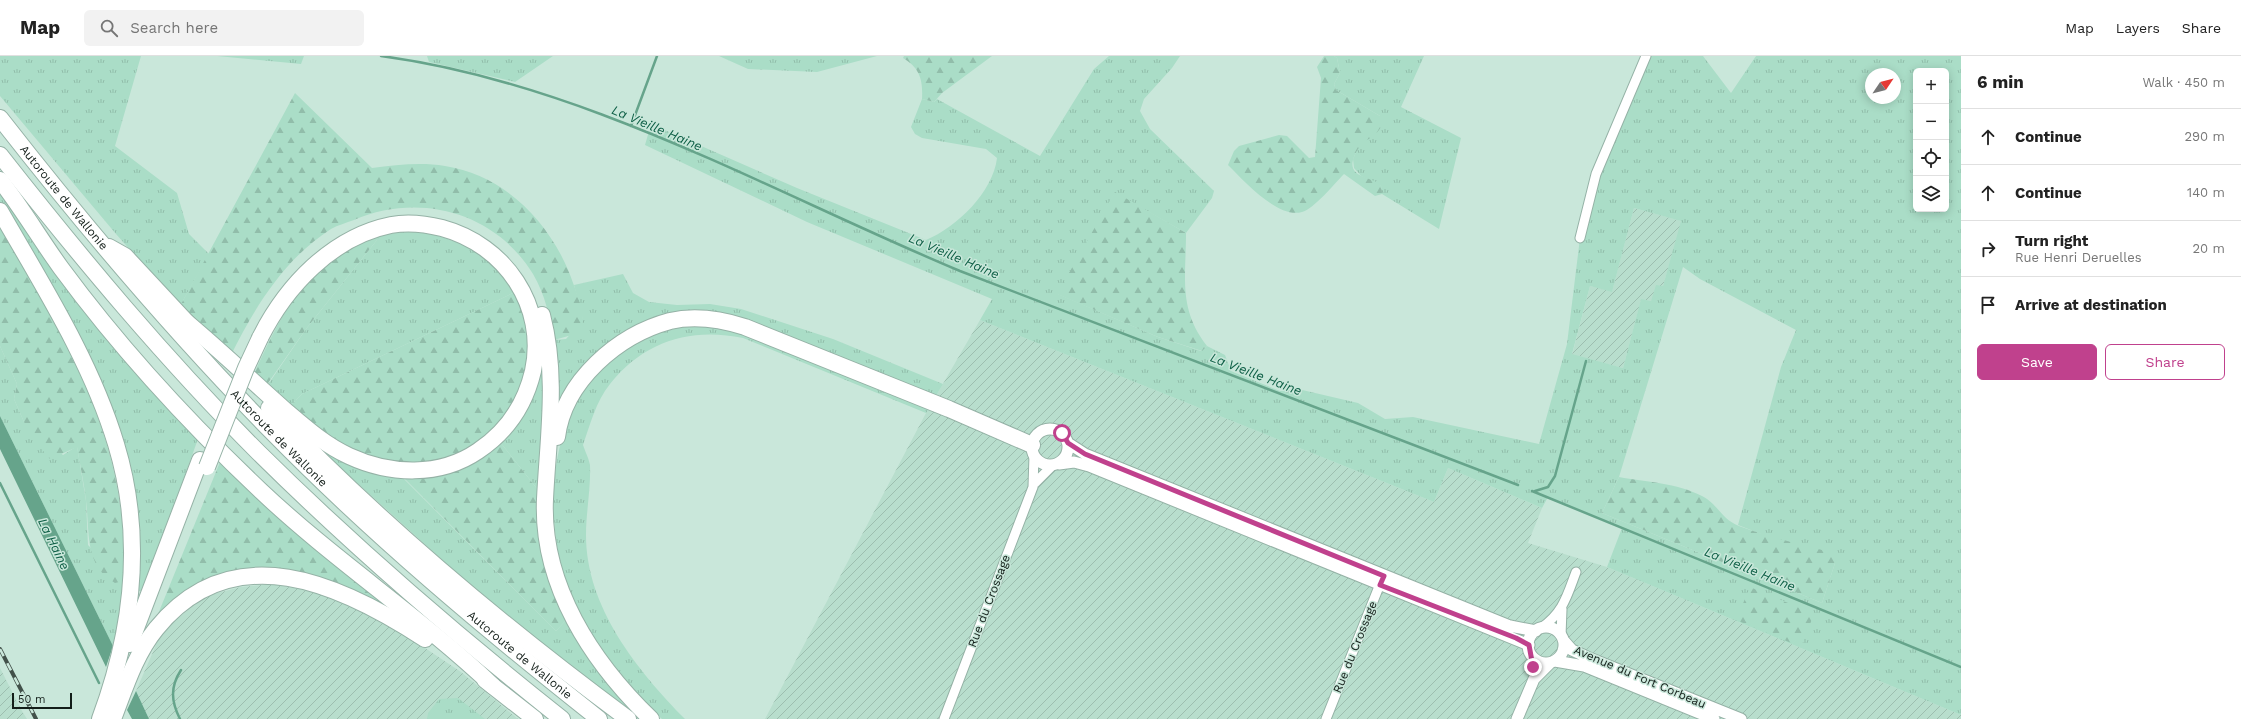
<!DOCTYPE html>
<meta charset="utf-8">
<style>
:root{--surface:#fff;--page:#f2f2f2;--text:#222;--muted:#767676;--line:#e0e0e0;--accent:#c0418d}
body{margin:0;font-family:"Work Sans",sans-serif;background:var(--page);color:var(--text)}
.controls{position:absolute;right:12px;top:12px;display:grid;overflow:hidden;border-radius:6px;box-shadow:0 2px 10px #0003}
.controls button{width:36px;height:36px;display:grid;place-items:center;padding:0;border:0;border-bottom:1px solid var(--line);background:var(--surface);color:var(--text);font:20px sans-serif}
.compass{position:absolute;left:1865px;top:12px;width:36px;height:36px;border-radius:50%;background:var(--surface);box-shadow:0 2px 10px #0003;rotate:55deg}
.scale{position:absolute;left:12px;bottom:10px;width:60px;box-sizing:border-box;padding-left:4px;border:2px solid #131e19;border-top:0;font-size:11px;line-height:14px;white-space:nowrap;color:#131e19;-webkit-text-stroke:3px #c9e7da;paint-order:stroke}
.stop{position:absolute;width:12px;height:12px;margin:-9px;border:3px solid #c0418d;border-radius:50%;background:#fff}
.stop.end{background:#c0418d;border-color:#fff;box-shadow:0 1px 4px #0008}
.list{margin:0;padding:0;list-style:none}
h2{display:flex;justify-content:space-between;align-items:center;height:52px;margin:0;padding:0 16px;font-size:17px}
h2 small{font-size:13px;font-weight:400;color:var(--muted)}
.list li{display:grid;grid-template-columns:26px 1fr auto;gap:12px;align-items:center;box-sizing:border-box;height:56px;padding:0 16px;border-top:1px solid var(--line)}
.list b{display:block;font-size:15px;white-space:nowrap}
.list p{margin:0;font-size:13px;white-space:nowrap;color:var(--muted)}
.list em{font-size:13px;font-style:normal;color:var(--muted)}
.actions{display:flex;gap:8px;padding:12px 16px}
.actions a{flex:1;padding:9px 0;border:1px solid var(--accent);border-radius:6px;text-align:center;font-size:14px;color:var(--accent)}
.actions .main{background:var(--accent);color:#fff}
.icon{flex:none;width:22px;height:22px;fill:none;stroke:currentColor;stroke-width:2;stroke-linecap:round;stroke-linejoin:round}
.map{position:relative;flex:none;width:1961px;height:663px;overflow:hidden}
header{display:flex;align-items:center;gap:24px;box-sizing:border-box;height:56px;padding:0 20px;background:var(--surface);border-bottom:1px solid var(--line)}
header strong{font-size:19px}
nav{display:flex;gap:22px;margin-inline-start:auto;font-size:14px}
.search{width:280px;height:36px;background:var(--page);display:flex;align-items:center;gap:10px;box-sizing:border-box;padding:0 14px;border-radius:6px;color:var(--muted);font-size:15px}
main{display:flex}
aside{flex:1;background:var(--surface)}
.map>svg:first-child{display:block}
</style>
<header>
<strong>Map</strong>
<div class="search"><svg class="icon" aria-label="search" viewBox="0 0 24 24"><circle cx="10" cy="10" r="6"/><path d="M15 15l6 6"/></svg>Search here</div>
<nav><a>Map</a><a>Layers</a><a>Share</a></nav>
</header>
<main>
<div class="map">
<svg width="1961" height="663" viewBox="0 0 1961 663">
<defs>
<pattern id="industrial-furrows" width="10" height="10" patternUnits="userSpaceOnUse"><rect width="10" height="10" fill="#b8decd"/><path d="M-1 1l2-2M0 10L10 0M9 11l2-2" fill="none" stroke="#9dbeaf"/></pattern>
<pattern id="grass-tufts" width="24" height="20" patternUnits="userSpaceOnUse"><rect width="24" height="20" fill="#aaddc7"/><path d="M3 7l-1-3M5 7V3M7 7l1-3M15 17l-1-3M17 17v-4M19 17l1-3" fill="none" stroke="#91bdaa"/></pattern>
<pattern id="forest-firs" width="22" height="20" patternUnits="userSpaceOnUse"><rect width="22" height="20" fill="#aaddc7"/><path d="M5 1l3.5 6h-7zM16 11l3.5 6h-7z" fill="#91bdaa"/></pattern>
</defs>
<rect width="100%" height="100%" fill="#c9e7da"/>
<path fill="url(#industrial-furrows)" d="M1634,152L1682,165L1663,230L1651,245L1641,244L1623,312L1572,299L1590,230L1612,235Z
M980,264L1434,446L1448,412L1542,452L1528,487L1607,511L1961,659V663H765L926,357Z
M270,528L311,535L350,548L392,570L461,616L518,663H149L136,635L162,575L206,540L241,531Z
M0,612L22,655L27,663H0Z"/>
<path fill="url(#grass-tufts)" fill-rule="evenodd" d="M0,0H141L115,90L177,137L189,178L209,198L180,250L116,178L0,40Z
M217,0H304L301,8Z
M427,0H553L515,26L429,6Z
M719,0H877L817,16L748,13Z
M1109,0H1180L1172,12L1144,43L1140,55L1150,73L1214,135L1212,142L1186,177L1115,137L1058,238L1158,281L1201,295L1207,290L1225,299L1231,315L1280,335L1298,333L1358,347L1385,363L1413,361L1539,388L1567,288L1580,182L1596,118L1646,0H1703L1731,37L1756,0H1961V659L1607,511L1622,472L1548,441L1542,452L1448,412L1434,446L980,264L992,243L807,166L645,89L651,68L797,132L926,184C957,171 993,136 997,102L986,93L922,82L915,78L911,71L922,43L934,46L937,43L1040,100L1094,13ZM1916,15H1946V153H1916ZM1871,18H1895V42H1871ZM1634,152L1681,165L1663,230L1656,229L1651,245L1641,243L1623,312L1572,298L1590,230L1612,236ZM1683,211L1700,223L1796,274L1781,311L1738,469L1835,507L1822,547L1602,457L1619,421Z
M1334,0H1424L1401,51L1461,82L1439,173L1382,138L1381,130L1361,120L1354,112L1353,103L1360,87L1368,83L1380,60L1336,34L1334,28L1340,17L1337,2Z
M0,133L198,383L143,535L135,534V446L53,239L0,147Z
M409,175C453,179 491,197 515,236L302,338L290,350L267,330L306,273L381,179Z
M623,218L633,237L649,246L677,249L710,248L741,253L833,283L943,328L934,343L735,263L638,274L559,351L554,284L566,283L583,264L574,229Z
M700,267L723,271L930,351L926,357L743,282C691,271 644,285 610,328C596,345 590,369 583,389C585,395 589,403 590,409C591,432 586,456 586,479C586,551 637,614 685,663H662C634,638 598,597 580,563C575,555 573,544 569,535C543,464 547,371 600,313C626,285 664,274 700,267Z
M545,287L542,439L500,386Z
M0,290L17,328L14,343L24,366L63,399L77,390L86,445L88,489L123,525L122,553L113,590L0,360Z
M270,348L399,418L556,575L567,563L645,663H638L558,601L450,511Z
M458,642L485,663H427L428,657L439,643Z"/>
<path fill="url(#forest-firs)" d="M904,0H992L942,37L934,46L922,43C923,24 920,12 903,2Z
M1324,0H1334L1337,2L1340,17L1334,28L1336,34L1380,60L1382,69C1374,85 1362,81 1354,101C1346,121 1370,121 1378,127C1382,129 1382,134 1382,138L1375,140L1344,118C1334,128 1314,153 1302,156C1278,163 1244,125 1228,109L1234,95L1239,90L1279,79L1287,80L1309,102L1315,101L1321,22L1317,11Z
M295,37L372,112C396,109 421,106 445,110C503,119 547,163 569,216C573,227 584,254 583,266C582,269 580,274 579,277L554,284C550,262 545,238 533,218C495,156 419,136 354,164C346,167 338,169 331,173C284,203 255,251 231,299L180,250Z
M1115,136L1186,177C1186,222 1178,253 1207,290L1202,295L1158,281L1057,238Z
M0,170C66,286 131,386 123,525L115,527C84,509 90,477 86,445C84,427 80,409 77,391L50,403L38,389L24,366L14,343L17,328L0,290Z
M381,179L306,273L266,330L253,320C276,270 295,226 345,196C356,189 369,184 381,179Z
M515,236C525,259 533,291 526,316C514,357 482,392 441,404C434,406 426,406 420,406C413,407 405,408 398,407C353,401 324,377 290,350L302,338Z
M500,386L542,439L567,563L556,575L400,418Z
M220,406L338,511L398,560L264,514L156,563Z
M1619,421C1646,426 1677,427 1702,440C1718,448 1721,463 1739,470C1768,481 1800,488 1830,496L1835,507L1822,547L1602,457Z
M1750,531L1814,558L1801,591L1736,564Z"/>
<path fill="#66a48b" d="M0,360L113,590L106,611L0,393Z
M136,635L149,663H132L127,654Z"/>
<g fill="none" stroke-linecap="round" stroke-linejoin="round">
<path stroke="#66a48b" stroke-width="2.5" d="M381,0C584,27 773,137 960,215L1518,429
M631,70L657,0
M0,427L99,627
M1532,435L1961,611
M1535,435L1548,431L1555,420L1586,305
M180,663C171,645 170,631 181,614"/>
<g stroke="#95b2a6" stroke-width="11">
<path id="minor" d="M1580,182L1596,118L1646,0
M1035,427L1053,409
M1541,572C1563,557 1567,540 1576,516
M1561,580L1562,553
M944,663L1033,431L1034,399
M1326,663L1382,523"/>
</g>
<g stroke="#95b2a6" stroke-width="13">
<path id="tertiary" d="M1032 391a18 18 0 1 1 36 0a18 18 0 1 1-36 0Z
M1068,387L1085,398L1510,570L1536,575
M1059,408L1074,406L1089,410L1529,589
M1528 589a18 18 0 1 1 36 0a18 18 0 1 1-36 0Z
M1564,585L1572,594L1587,601L1741,663
M1555,605L1584,610L1714,663
M1517,663L1534,623L1550,607"/>
</g>
<g stroke="#95b2a6" stroke-width="18">
<g id="motorway">
<path id="s1" d="M0,62C85,171 174,276 271,375C373,479 485,573 599,663"/>
<path d="M0,99C81,202 165,303 258,396C354,491 456,579 562,663"/>
<path d="M0,124C22,152 40,183 61,212C120,292 188,366 261,435C334,504 419,560 493,630"/>
<path d="M0,155C43,230 91,305 116,388C144,480 133,574 100,663"/>
<path d="M109,191L125,200L192,272"/>
<path d="M542,259C558,320 548,381 545,443C541,529 592,606 651,663"/>
<path d="M185,265C220,294 252,325 286,355C306,372 325,389 349,400C390,419 440,421 478,395C508,375 525,349 533,315C547,250 505,189 442,172C426,168 407,166 391,169C332,181 286,230 260,282"/>
<path d="M269,352C378,466 501,569 628,663"/>
<path d="M557,381C564,325 618,279 670,265C696,259 720,263 745,271L949,353L1032,389"/>
<path d="M130,588L200,404"/>
<path d="M485,624L535,663"/>
<path d="M113,663C125,632 135,599 156,573C233,478 341,528 425,583"/>
</g>
</g>
<use href="#minor" stroke="#fff" stroke-width="9"/>
<use href="#tertiary" stroke="#fff" stroke-width="11"/>
<use href="#motorway" stroke="#fff" stroke-width="16"/>
<g stroke="#42514a" stroke-width="4">
<path id="rail" d="M0,593L36,663"/>
</g>
<use href="#rail" stroke="#c9e7da" stroke-width="2.5" stroke-dasharray="8" stroke-linecap="butt"/>
<g stroke="#95b2a6" stroke-width="18" stroke-linecap="butt">
<path id="motorway-bridge" d="M207,411L246,312L260,282"/>
</g>
<use href="#motorway-bridge" stroke="#fff" stroke-width="16"/>
</g>
<g fill="none" stroke-linecap="round" stroke-linejoin="round">
<path stroke="#c0418d" stroke-width="5" d="M1062,377L1068,387L1085,398L1384,520L1380,529L1516,582L1529,589L1533,611"/>
</g>
<g text-anchor="middle" dominant-baseline="central" stroke-width="3" stroke-linejoin="round" paint-order="stroke">
<g font-size="12" fill="#131e19" stroke="#c9e7da">
<text stroke="none"><textPath href="#s1" startOffset="102">Autoroute de Wallonie</textPath></text>
<text stroke="none"><textPath href="#s1" startOffset="425">Autoroute de Wallonie</textPath></text>
<text transform="translate(989 545) rotate(-69)">Rue du Crossage</text>
<text transform="translate(1355 591) rotate(-68)">Rue du Crossage</text>
<text stroke="none"><textPath href="#s1" startOffset="749">Autoroute de Wallonie</textPath></text>
<text transform="translate(1640 621) rotate(23)">Avenue du Fort Corbeau</text>
</g>
<g font-size="13" font-style="italic" fill="#0f6047" stroke="#c9e7da">
<text transform="translate(657 72) rotate(23)">La Vieille Haine</text>
<text transform="translate(954 200) rotate(23)">La Vieille Haine</text>
<text transform="translate(1256 318) rotate(21)">La Vieille Haine</text>
<text transform="translate(54 488) rotate(64)">La Haine</text>
<text transform="translate(1750 513) rotate(22)">La Vieille Haine</text>
</g>
</g>
</svg>
<div class="controls">
<button>+</button>
<button>−</button>
<button><svg class="icon" aria-label="locate" viewBox="0 0 24 24"><circle cx="12" cy="12" r="6"/><path d="M12 2v4M12 18v4M2 12h4M18 12h4"/></svg></button>
<button><svg class="icon" aria-label="layers" viewBox="0 0 24 24"><path d="M12 4l9 5-9 5-9-5zM3 14l9 5 9-5"/></svg></button>
</div>
<svg class="compass" viewBox="-18 -18 36 36"><path d="M0-13l5 13h-10z" fill="#e53935"/><path d="M0 13l5-13h-10z" fill="#767676"/></svg>
<div class="scale">50 m</div>
<div class="stop" style="left:1062px;top:377px"></div>
<div class="stop end" style="left:1533px;top:611px"></div>
</div>
<aside>
<h2>6 min<small>Walk · 450 m</small></h2>
<ul class="list">
<li><svg class="icon" aria-label="ahead" viewBox="0 0 24 24"><path d="M12 20V5M6 11l6-6 6 6"/></svg><div><b>Continue</b></div><em>290 m</em></li>
<li><svg class="icon" aria-label="ahead" viewBox="0 0 24 24"><path d="M12 20V5M6 11l6-6 6 6"/></svg><div><b>Continue</b></div><em>140 m</em></li>
<li><svg class="icon" aria-label="right" viewBox="0 0 24 24"><path d="M7 20v-9h11M14 6l5 5-5 5"/></svg><div><b>Turn right</b><p>Rue Henri Deruelles</p></div><em>20 m</em></li>
<li><svg class="icon" aria-label="arrive" viewBox="0 0 24 24"><path d="M6 21V4h12l-3 4 3 4H6"/></svg><div><b>Arrive at destination</b></div></li>
</ul>
<div class="actions"><a class="main">Save</a><a>Share</a></div>
</aside>
</main>
